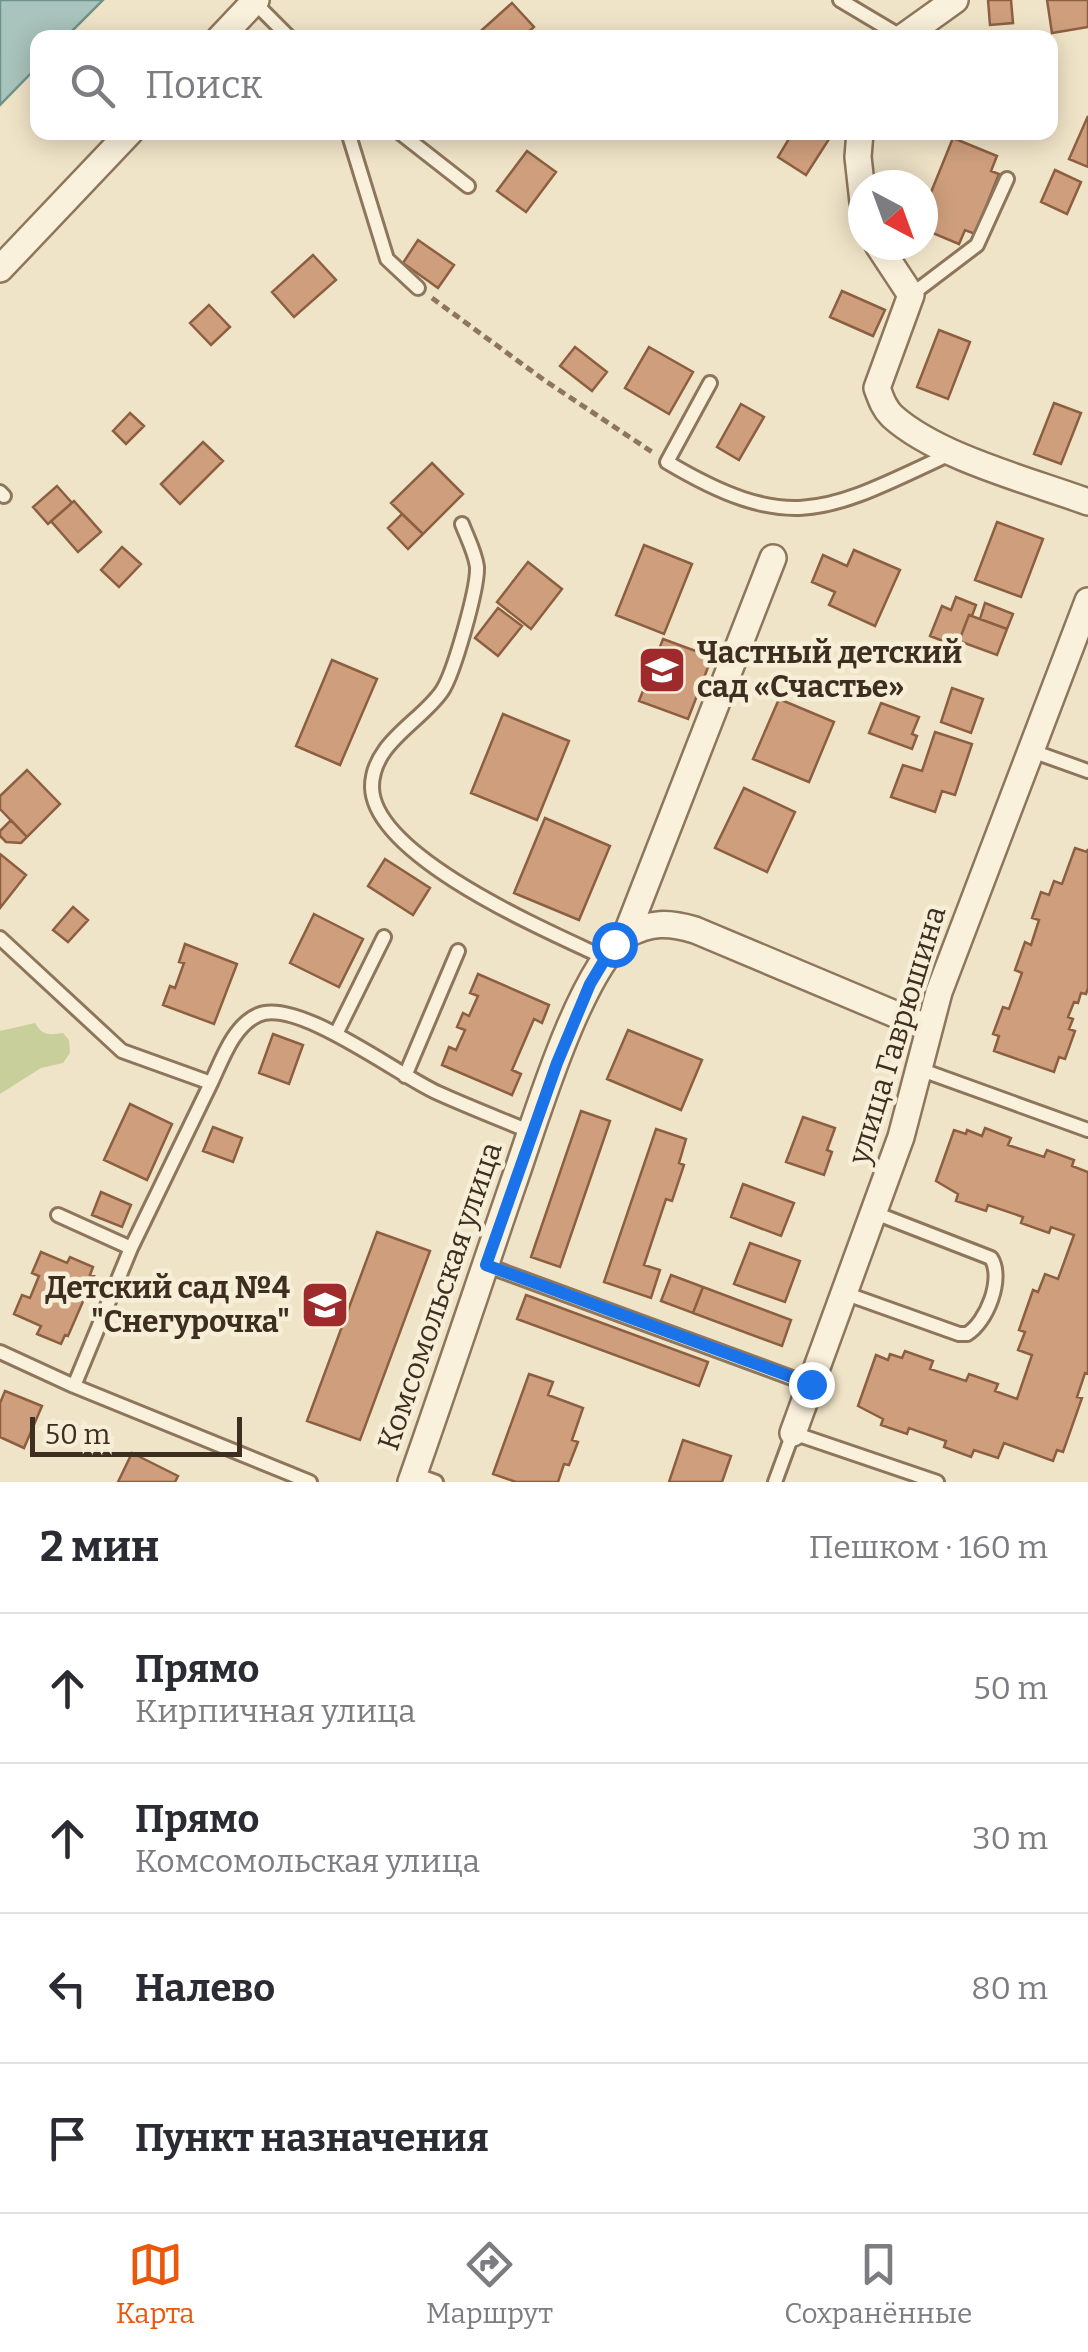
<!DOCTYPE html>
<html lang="ru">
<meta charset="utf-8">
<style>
:root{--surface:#fff;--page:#f2f2f3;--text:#2b2b33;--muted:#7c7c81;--line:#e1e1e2;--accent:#ea580c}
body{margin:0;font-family:Bitter,serif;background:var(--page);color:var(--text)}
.compass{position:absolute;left:848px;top:170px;width:90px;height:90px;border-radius:50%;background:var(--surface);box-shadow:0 5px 25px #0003;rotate:139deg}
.scale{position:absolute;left:30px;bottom:25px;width:212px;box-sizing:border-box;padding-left:10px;border:5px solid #3d2e20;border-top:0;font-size:28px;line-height:35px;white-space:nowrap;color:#3d2e20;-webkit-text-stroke:8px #f7eed8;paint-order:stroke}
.stop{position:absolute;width:30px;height:30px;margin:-22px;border:8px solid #1a73e8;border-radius:50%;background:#fff}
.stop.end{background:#1a73e8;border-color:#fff;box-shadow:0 2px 10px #0008}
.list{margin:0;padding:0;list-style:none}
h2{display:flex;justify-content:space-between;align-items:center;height:130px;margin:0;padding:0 40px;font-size:42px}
h2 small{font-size:32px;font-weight:400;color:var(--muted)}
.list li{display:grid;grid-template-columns:65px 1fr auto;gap:30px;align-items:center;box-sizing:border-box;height:150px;padding:0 40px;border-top:2px solid var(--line)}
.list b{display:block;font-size:38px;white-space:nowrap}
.list p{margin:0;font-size:32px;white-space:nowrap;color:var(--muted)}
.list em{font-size:32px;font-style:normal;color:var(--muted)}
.icon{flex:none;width:55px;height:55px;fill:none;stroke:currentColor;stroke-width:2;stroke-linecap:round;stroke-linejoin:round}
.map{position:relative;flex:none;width:1088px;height:1482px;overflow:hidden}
.search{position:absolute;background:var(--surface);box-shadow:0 5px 25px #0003;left:30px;right:30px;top:30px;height:110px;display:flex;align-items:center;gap:25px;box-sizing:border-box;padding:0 35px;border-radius:20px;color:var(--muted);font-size:38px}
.sheet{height:730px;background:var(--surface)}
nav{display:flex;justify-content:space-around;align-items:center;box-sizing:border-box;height:140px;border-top:2px solid var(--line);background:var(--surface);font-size:28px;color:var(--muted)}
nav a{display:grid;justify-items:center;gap:5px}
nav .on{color:var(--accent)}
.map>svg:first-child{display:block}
</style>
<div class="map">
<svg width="1088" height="1482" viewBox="0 0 1088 1482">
<rect width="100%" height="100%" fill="#f0e4c8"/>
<path fill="#c9cf9b" d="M35,1023C43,1036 49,1035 63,1033L69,1040L70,1053L63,1063L41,1068L0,1094V1031Z"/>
<path fill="#a9c4bc" stroke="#6f938a" stroke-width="2.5" d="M0,0H103L66,37L38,38L37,67L0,105Z"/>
<path fill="#cf9f7d" stroke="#8d5f41" stroke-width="2.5" d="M988,0H1011L1013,23L990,25Z
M1047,0H1088V27L1052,33Z
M512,3L534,27L522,38H473Z
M1088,116V167L1069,159Z
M793,132H827L831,136L806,175L778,157Z
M953,138L997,156L991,171L999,174L975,234L965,230L959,244L923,229V212Z
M527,151L556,172L526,212L497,191Z
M1055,170L1081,182L1067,214L1041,202Z
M418,240L454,265L438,288L403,263Z
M313,255L336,280L294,317L272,292Z
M842,291L885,310L873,336L830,317Z
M209,305L230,327L211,345L190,323Z
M939,330L970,342L948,399L917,387Z
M575,347L607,372L592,391L560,366Z
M649,347L693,372L669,414L625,388Z
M1054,403L1081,413L1061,464L1034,454Z
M741,404L764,417L739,460L717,447Z
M130,413L144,426L126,444L113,431Z
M203,442L223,461L180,504L161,484Z
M432,463L463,494L423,534L391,503Z
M57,486L72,503L48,524L33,507Z
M74,501L101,532L78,552L51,521Z
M402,514L423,534L408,549L388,528Z
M997,522L1043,539L1021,597L975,580Z
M644,545L692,564L664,634L616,615Z
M122,547L141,564L119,587L101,570Z
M854,550L900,570L875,626L829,605L835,592L812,582L823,555L847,566Z
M528,562L562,589L531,629L497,602Z
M956,597L976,605L972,616L969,615L959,641L953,638L951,644L930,636L942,606L951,610Z
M985,603L1013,614L1007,629L980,619Z
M498,608L522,626L498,656L475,638Z
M969,615L1007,629L997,655L959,641Z
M663,639L712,657L688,719L639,701Z
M332,660L377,679L340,765L296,746Z
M952,688L983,699L971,733L941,722Z
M779,699L834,722L809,782L753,759Z
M881,703L919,717L912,734L917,736L912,749L869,733Z
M503,714L569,741L537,820L471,793Z
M935,732L972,744L955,795L942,791L935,812L891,797L903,765L922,771Z
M27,770L60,804L27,837L0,809V796Z
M744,788L795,812L767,872L715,848Z
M545,818L610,846L579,920L514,893Z
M11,820L27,837L21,843L6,842L0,836V831Z
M1075,848L1087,852L1088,849V988L1086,994L1081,993L1078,1003L1074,1002L1068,1017L1073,1019L1069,1029L1075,1031L1065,1059L1059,1057L1054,1072L994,1051L999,1036L993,1034L1003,1007L1009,1009L1022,973L1015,970L1025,942L1031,945L1039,920L1032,918L1041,892L1049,895L1054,881L1062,884Z
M0,854L26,875L0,908Z
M385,859L430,888L413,915L368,886Z
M73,907L88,920L68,942L53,930Z
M314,914L363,939L339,987L290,963Z
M185,944L237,964L214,1024L163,1005L170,986L175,988L184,963L179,962Z
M478,974L549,1005L542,1023L534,1019L512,1070L521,1074L512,1095L442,1065L449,1047L456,1050L465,1030L457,1027L463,1013L469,1016L478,996L470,993Z
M628,1030L702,1060L681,1110L607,1079Z
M273,1034L303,1045L289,1084L259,1073Z
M130,1104L172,1124L147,1180L104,1160Z
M581,1111L610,1121L560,1267L531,1257Z
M803,1117L835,1128L827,1150L832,1152L824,1175L786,1162Z
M213,1127L242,1138L233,1162L203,1151Z
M985,1128L1011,1138L1008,1145L1044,1157L1047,1150L1074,1160L1072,1166L1088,1172V1374L1085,1373L1077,1397L1082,1398L1063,1452L1057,1450L1053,1461L1004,1443L998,1458L974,1450L971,1457L944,1447L946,1441L909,1428L907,1434L881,1425L883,1419L858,1406L876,1355L888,1360L890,1354L902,1358L905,1351L933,1361L930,1369L966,1381L969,1374L998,1384L995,1391L1017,1399L1032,1355L1018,1350L1025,1332L1019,1330L1033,1290L1038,1292L1045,1274L1058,1279L1074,1235L1051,1227L1049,1233L1021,1223L1023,1217L988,1205L986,1211L956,1201L958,1194L936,1181L954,1130L966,1134L967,1130L982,1136Z
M656,1129L686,1139L679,1163L684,1165L672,1201L666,1199L644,1265L660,1270L651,1298L604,1282Z
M743,1184L794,1203L781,1236L731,1217Z
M101,1192L131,1205L122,1227L92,1215Z
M377,1232L430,1251L360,1440L307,1421Z
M750,1243L800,1261L785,1302L734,1284Z
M41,1252L67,1263L70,1257L93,1267L90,1275L94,1276L68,1336L65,1335L61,1344L37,1334L41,1326L14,1314L22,1295L30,1298L39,1276L32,1273Z
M671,1275L703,1287L693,1313L661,1301Z
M703,1287L791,1320L782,1346L693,1313Z
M526,1295L708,1362L699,1386L517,1319Z
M529,1374L553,1382L548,1395L583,1408L572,1440L578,1442L569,1465L564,1464L558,1482H516L493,1474Z
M5,1391L42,1406L24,1448L0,1437V1403Z
M683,1440L731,1456L722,1482H669Z
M132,1453L178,1476L175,1482H118Z"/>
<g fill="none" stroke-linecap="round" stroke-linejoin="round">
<g stroke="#8d765c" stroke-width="18">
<path id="lane" d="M840,0L902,37
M254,2L290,38
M348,132L387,259L418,288
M399,132L468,186
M911,295L977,245L1007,179
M710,383L667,462C793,537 829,510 952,453
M0,492L4,496
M462,524C467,537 475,552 477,567C478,588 454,673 442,691C421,722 372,743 372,787C373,857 550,932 605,958
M1029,750L1088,771
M0,938L122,1051L211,1083C222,1060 233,1026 258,1015C297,997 399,1076 438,1093C469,1107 500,1119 531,1132
M336,1034L384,937
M919,1069L1088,1130
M405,1076L458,951
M58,1215L131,1248L74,1386
M131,1248L211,1083
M485,1265L811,1385
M844,1293L959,1334H967C987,1322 1004,1278 991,1258L875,1213
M0,1352L74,1386L310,1482
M414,1474L436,1482
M775,1482L793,1433L937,1482"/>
</g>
<g stroke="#8d765c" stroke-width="30">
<path id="street" d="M220,38L256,0
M902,38L955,0
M860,132L858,157L863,202
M878,245L911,295L877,388C881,399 884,408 892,416C937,457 1031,481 1088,502
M0,269L130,132
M626,935C651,922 668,922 695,930L928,1028
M793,1433L901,1137L939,992L1088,601
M411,1482C446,1383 479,1283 513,1184C535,1122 578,974 626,935L773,558"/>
</g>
<path stroke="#8d765c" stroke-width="5" stroke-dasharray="8 5" stroke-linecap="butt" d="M432,298L544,380L652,452"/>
<use href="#lane" stroke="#faf1dc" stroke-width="12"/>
<use href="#street" stroke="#faf1dc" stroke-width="25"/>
</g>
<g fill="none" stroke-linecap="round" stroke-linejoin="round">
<path stroke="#1a73e8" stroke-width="12" d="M614,944L590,984L557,1063L486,1265L811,1384"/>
</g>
<defs>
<g id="school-square" transform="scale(2.5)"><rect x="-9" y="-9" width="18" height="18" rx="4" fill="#9e2a2b" stroke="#f7eed8"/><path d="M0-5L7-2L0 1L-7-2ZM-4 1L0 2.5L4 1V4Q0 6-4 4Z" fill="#fff"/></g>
</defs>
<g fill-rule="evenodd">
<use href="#school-square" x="662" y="670"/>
<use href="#school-square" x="325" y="1305"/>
</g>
<g text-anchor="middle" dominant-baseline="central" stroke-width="9" stroke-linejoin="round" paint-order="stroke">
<g font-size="30" font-weight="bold" fill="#3d2e20" stroke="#f7eed8" text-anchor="start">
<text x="697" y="653">Частный детский<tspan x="697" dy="34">сад «Счастье»</tspan></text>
<text x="290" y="1288" text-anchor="end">Детский сад №4<tspan x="290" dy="34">"Снегурочка"</tspan></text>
</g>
<g font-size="30" fill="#3d2e20" stroke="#f7eed8">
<text transform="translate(897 1035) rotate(-73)">улица Гаврюшина</text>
<text transform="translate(440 1296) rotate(-71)">Комсомольская улица</text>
</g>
</g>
</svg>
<svg class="compass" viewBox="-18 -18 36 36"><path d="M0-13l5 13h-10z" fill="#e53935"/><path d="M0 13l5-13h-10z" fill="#7c7c81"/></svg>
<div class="scale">50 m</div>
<div class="stop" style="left:614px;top:944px"></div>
<div class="stop end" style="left:811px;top:1384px"></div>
<div class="search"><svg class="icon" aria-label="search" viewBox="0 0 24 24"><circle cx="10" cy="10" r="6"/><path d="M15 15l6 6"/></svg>Поиск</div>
</div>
<section class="sheet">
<h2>2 мин<small>Пешком · 160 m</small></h2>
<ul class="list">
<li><svg class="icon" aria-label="ahead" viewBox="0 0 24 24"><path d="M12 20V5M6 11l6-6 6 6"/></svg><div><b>Прямо</b><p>Кирпичная улица</p></div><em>50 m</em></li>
<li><svg class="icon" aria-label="ahead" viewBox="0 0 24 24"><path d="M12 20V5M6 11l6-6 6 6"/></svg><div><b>Прямо</b><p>Комсомольская улица</p></div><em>30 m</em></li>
<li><svg class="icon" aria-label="left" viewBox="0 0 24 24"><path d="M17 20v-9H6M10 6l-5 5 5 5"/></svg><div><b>Налево</b></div><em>80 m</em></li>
<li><svg class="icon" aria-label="arrive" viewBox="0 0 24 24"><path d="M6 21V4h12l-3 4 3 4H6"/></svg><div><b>Пункт назначения</b></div></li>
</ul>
</section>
<nav>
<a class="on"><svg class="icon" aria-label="map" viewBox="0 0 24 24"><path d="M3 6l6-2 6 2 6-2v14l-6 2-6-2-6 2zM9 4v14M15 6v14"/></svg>Карта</a>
<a><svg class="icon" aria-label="directions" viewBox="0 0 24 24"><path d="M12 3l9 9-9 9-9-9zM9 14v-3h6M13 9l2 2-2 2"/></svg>Маршрут</a>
<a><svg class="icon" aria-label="saved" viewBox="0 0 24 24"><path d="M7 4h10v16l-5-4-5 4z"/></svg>Сохранённые</a>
</nav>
